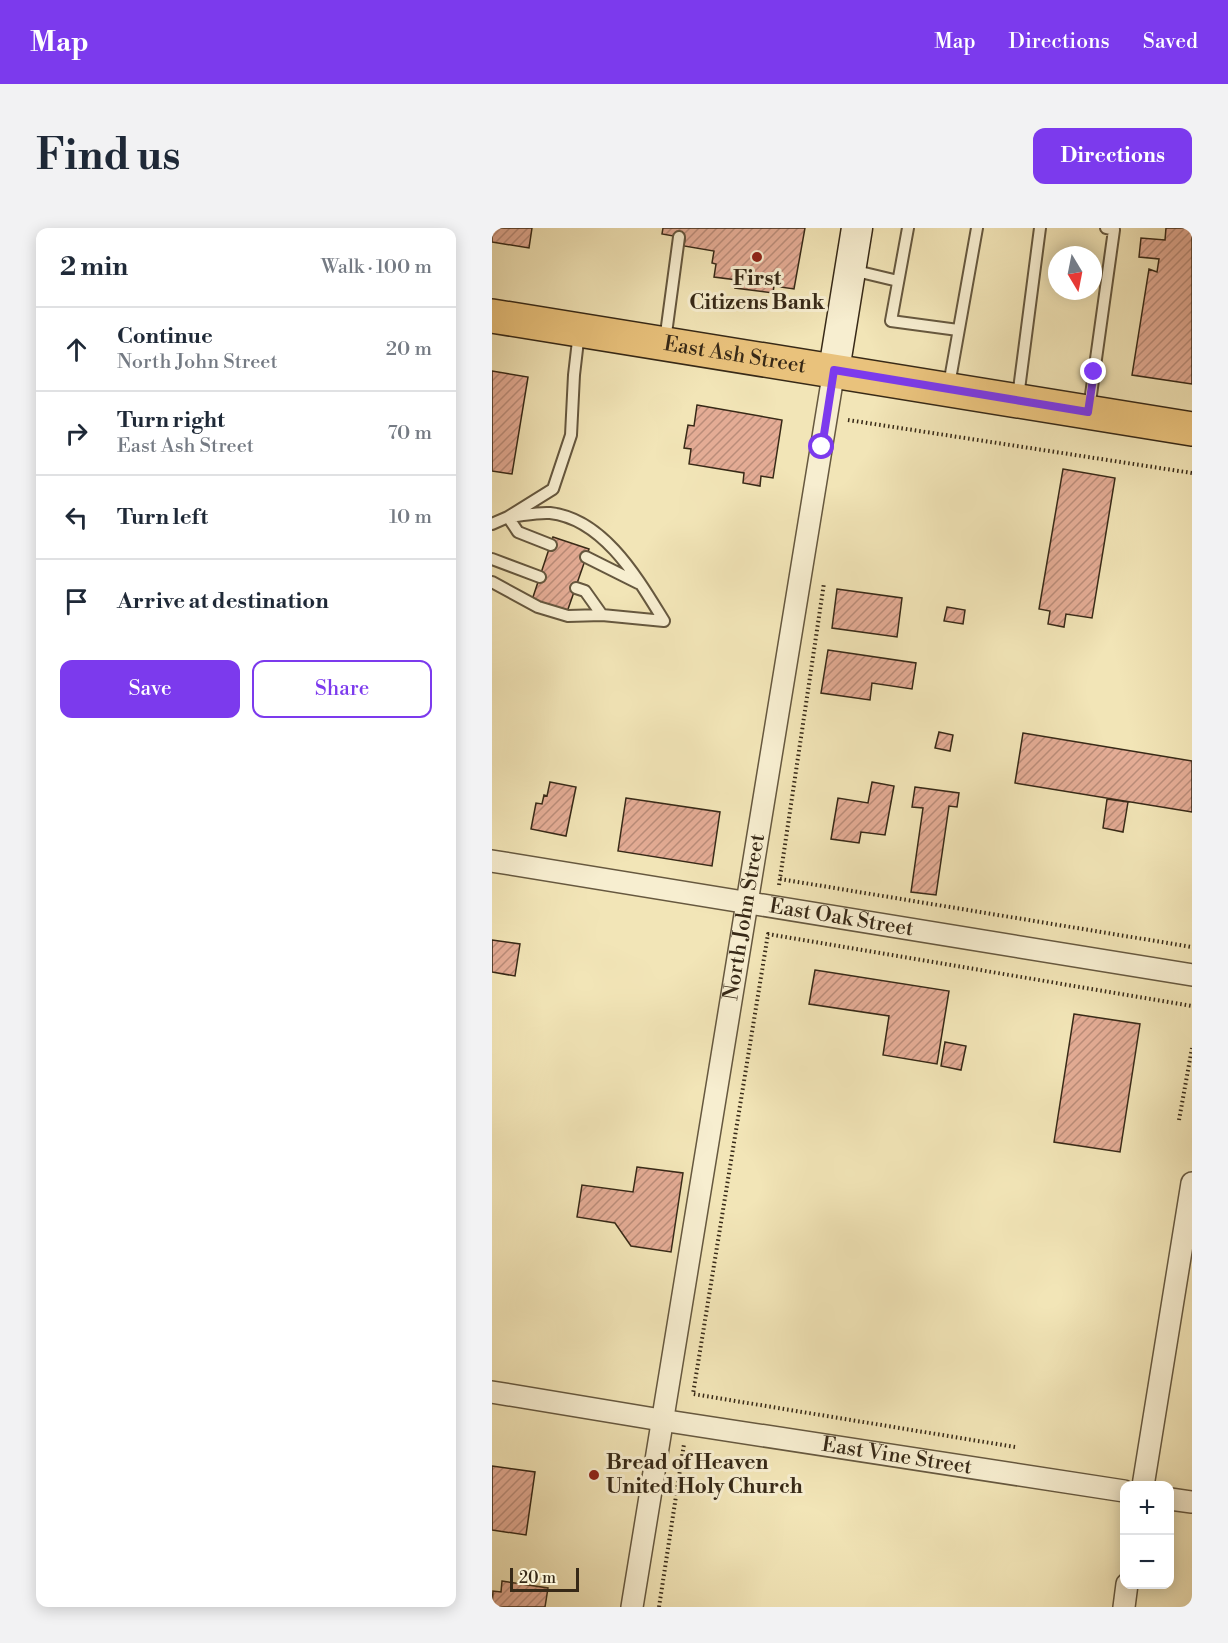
<!DOCTYPE html>
<meta charset="utf-8">
<style>
:root{--surface:#fff;--page:#f2f2f3;--text:#1f2937;--muted:#747a83;--line:#e0e1e3;--accent:#7c3aed}
body{margin:0;font-family:"Libre Bodoni",serif;background:var(--page);color:var(--text)}
.controls{position:absolute;right:18px;bottom:18px;display:grid;overflow:hidden;border-radius:12px;box-shadow:0 3px 15px #0003}
.controls button{width:54px;height:54px;display:grid;place-items:center;padding:0;border:0;border-bottom:2px solid var(--line);background:var(--surface);color:var(--text);font:30px sans-serif}
.compass{position:absolute;left:556px;top:18px;width:54px;height:54px;border-radius:50%;background:var(--surface);box-shadow:0 3px 15px #0003;rotate:170deg}
.scale{position:absolute;left:18px;bottom:15px;width:69px;box-sizing:border-box;padding-left:6px;border:3px solid #372917;border-top:0;font-size:16px;line-height:21px;white-space:nowrap;color:#372917;-webkit-text-stroke:4px #f7eed0;paint-order:stroke}
.stop{position:absolute;width:18px;height:18px;margin:-14px;border:4px solid #7c3aed;border-radius:50%;background:#fff}
.stop.end{background:#7c3aed;border-color:#fff;box-shadow:0 2px 6px #0008}
.list{margin:0;padding:0;list-style:none}
h2{display:flex;justify-content:space-between;align-items:center;height:78px;margin:0;padding:0 24px;font-size:26px}
h2 small{font-size:20px;font-weight:400;color:var(--muted)}
.list li{display:grid;grid-template-columns:39px 1fr auto;gap:18px;align-items:center;box-sizing:border-box;height:84px;padding:0 24px;border-top:2px solid var(--line)}
.list b{display:block;font-size:22px;white-space:nowrap}
.list p{margin:0;font-size:20px;white-space:nowrap;color:var(--muted)}
.list em{font-size:20px;font-style:normal;color:var(--muted)}
.actions{display:flex;gap:12px;padding:18px 24px}
.actions a{flex:1;padding:14px 0;border:2px solid var(--accent);border-radius:12px;text-align:center;font-size:21px;color:var(--accent)}
.actions .main{background:var(--accent);color:#fff}
.icon{flex:none;width:33px;height:33px;fill:none;stroke:currentColor;stroke-width:2;stroke-linecap:round;stroke-linejoin:round}
.map{position:relative;flex:none;width:700px;height:1379px;overflow:hidden;border-radius:12px}
header{display:flex;align-items:center;gap:36px;box-sizing:border-box;height:84px;padding:0 30px;background:var(--accent);color:#fff}
header strong{font-size:28px}
nav{display:flex;gap:33px;margin-inline-start:auto;font-size:21px}
.intro{display:flex;align-items:center;justify-content:space-between;box-sizing:border-box;height:144px;padding:0 36px}
h1{margin:0;font-size:42px}
.button{padding:15px 27px;border-radius:12px;background:var(--accent);color:#fff;font-size:21px;font-weight:700}
main{display:flex;gap:36px;padding:0 36px}
aside{flex:1;background:var(--surface);border-radius:12px;box-shadow:0 3px 15px #0003}
.map>svg:first-child{display:block}
</style>
<header>
<strong>Map</strong>
<nav><a>Map</a><a>Directions</a><a>Saved</a></nav>
</header>
<div class="intro"><h1>Find us</h1><a class="button">Directions</a></div>
<main>
<aside>
<h2>2 min<small>Walk · 100 m</small></h2>
<ul class="list">
<li><svg class="icon" aria-label="ahead" viewBox="0 0 24 24"><path d="M12 20V5M6 11l6-6 6 6"/></svg><div><b>Continue</b><p>North John Street</p></div><em>20 m</em></li>
<li><svg class="icon" aria-label="right" viewBox="0 0 24 24"><path d="M7 20v-9h11M14 6l5 5-5 5"/></svg><div><b>Turn right</b><p>East Ash Street</p></div><em>70 m</em></li>
<li><svg class="icon" aria-label="left" viewBox="0 0 24 24"><path d="M17 20v-9H6M10 6l-5 5 5 5"/></svg><div><b>Turn left</b></div><em>10 m</em></li>
<li><svg class="icon" aria-label="arrive" viewBox="0 0 24 24"><path d="M6 21V4h12l-3 4 3 4H6"/></svg><div><b>Arrive at destination</b></div></li>
</ul>
<div class="actions"><a class="main">Save</a><a>Share</a></div>
</aside>
<div class="map">
<svg width="700" height="1379" viewBox="0 0 700 1379">
<defs>
<pattern id="building-hatch" width="6" height="6" patternUnits="userSpaceOnUse" patternTransform="scale(1.5)"><rect width="6" height="6" fill="#e4ac95"/><path d="M-1 1l2-2M0 6l6-6M5 7l2-2" fill="none" stroke="#ba8c79"/></pattern>
</defs>
<rect width="100%" height="100%" fill="#f2e5b7"/>
<filter id="stains"><feTurbulence type="fractalNoise" baseFrequency=".00333" numOctaves="4"/><feColorMatrix values="0 0 0 0 .2 0 0 0 0 .09 0 0 0 0 .02 0 0 0 .5 -.17"/></filter>
<radialGradient id="worn" r=".72"><stop offset=".6" stop-color="#630" stop-opacity="0"/><stop offset="1" stop-color="#630" stop-opacity=".3"/></radialGradient>
<path fill="url(#building-hatch)" stroke="#372917" stroke-width="1.5" d="M0,0H40L37,20L0,14Z
M171,0H313L302,61L282,58L281,65L243,60L245,52L222,49L224,36L220,35L222,23L192,18L193,10L170,6Z
M674,0H700V156L640,147L657,41L665,44L667,31L647,29L649,10L673,12Z
M0,143L36,149L20,246L0,243Z
M205,177L290,192L281,250L269,248L268,258L251,255L252,245L197,236L199,221L192,220L196,197L202,198Z
M571,241L623,250L600,390L574,386L572,399L556,396L558,383L547,381Z
M61,309L97,321L75,384L40,372Z
M345,361L410,370L405,409L340,400Z
M455,379L473,382L471,396L452,393Z
M336,422L424,435L420,461L380,455L378,472L329,465Z
M447,504L461,507L458,523L443,520Z
M531,505L700,533V584L523,555Z
M58,554L84,559L74,608L39,601L44,575L50,576L52,567L55,568Z
M380,554L402,558L393,607L369,604L367,615L339,611L346,570L376,575Z
M423,559L467,565L465,579L457,578L444,667L419,664L431,580L420,579Z
M134,570L228,584L220,638L126,623Z
M615,571L636,574L631,604L611,600Z
M0,712L28,716L23,748L0,744Z
M323,742L457,763L445,836L391,827L397,788L317,776Z
M582,786L648,796L628,924L562,914Z
M453,814L474,818L469,842L449,838Z
M145,939L191,945L179,1024L139,1018L123,995L85,989L90,957L141,964Z
M0,1238L43,1244L34,1307L0,1302Z
M10,1353L56,1360L53,1379H0L1,1363L9,1364Z"/>
<g fill="none" stroke-linecap="round" stroke-linejoin="round">
<g stroke="#66583f" stroke-width="14">
<path id="lane" d="M416,0L399,93L466,102
M360,42L406,53
M173,113L187,9
M457,157L485,0
M526,169L548,0
M597,181L622,2L614,0
M0,296L16,289L61,261L79,207L82,147L87,104
M59,317L26,304L16,289C29,288 45,284 58,285C112,291 146,351 172,393
M94,329L146,355
M0,331L48,349
M0,354L46,379L76,388L110,387L172,393
M84,360L93,363L110,387"/>
</g>
<g stroke="#66583f" stroke-width="24">
<g id="street">
<path id="s1" d="M0,633L700,747"/>
<path id="s2" d="M0,1164L169,1192L632,1263"/>
<path d="M651,1258L700,955"/>
<path d="M678,1271L700,1274"/>
<path id="s3" d="M140,1379L342,142"/>
<path d="M632,1379L635,1356"/>
</g>
</g>
<g stroke="#372917" stroke-width="33">
<path id="secondary" d="M342,142L365,0"/>
</g>
<g stroke="#372917" stroke-width="36">
<g id="primary">
<path id="s4" d="M0,88L700,201"/>
</g>
</g>
<path stroke="#372917" stroke-width="4" stroke-dasharray="1.5 3" stroke-linecap="butt" d="M356,192L700,245
M288,651L700,719
M287,657L332,355
M687,892L700,820
M523,1219L201,1166L276,706L700,778
M167,1379L192,1216"/>
<use href="#lane" stroke="#f7eed0" stroke-width="10"/>
<use href="#street" stroke="#f7eed0" stroke-width="21"/>
<use href="#secondary" stroke="#f7eed0" stroke-width="30"/>
<use href="#primary" stroke="#e9c27c" stroke-width="33"/>
</g>
<g fill="none" stroke-linecap="round" stroke-linejoin="round">
<path stroke="#7c3aed" stroke-width="8" d="M330,219L342,142L596,184L602,144"/>
</g>
<g fill="#8f2418" stroke="#f7eed0" stroke-width="2">
<circle cx="265" cy="29" r="6"/>
<circle cx="102" cy="1247" r="6"/>
</g>
<g text-anchor="middle" dominant-baseline="central" stroke-width="6" stroke-linejoin="round" paint-order="stroke">
<g font-size="21" font-weight="bold" fill="#372917" stroke="#f7eed0">
<text x="265" y="51">First<tspan x="265" dy="24">Citizens Bank</tspan></text>
<text x="114" y="1235" text-anchor="start">Bread of Heaven<tspan x="114" dy="24">United Holy Church</tspan></text>
</g>
<g font-size="21" fill="#372917" stroke="#f7eed0">
<text stroke="none"><textPath href="#s4" startOffset="246">East Ash Street</textPath></text>
<text stroke="none"><textPath href="#s3" startOffset="699">North John Street</textPath></text>
<text stroke="none"><textPath href="#s1" startOffset="354">East Oak Street</textPath></text>
<text stroke="none"><textPath href="#s2" startOffset="410">East Vine Street</textPath></text>
</g>
</g>
<rect width="100%" height="100%" filter="url(#stains)"/>
<rect width="100%" height="100%" fill="url(#worn)"/>
</svg>
<div class="controls">
<button>+</button>
<button>−</button>
</div>
<svg class="compass" viewBox="-18 -18 36 36"><path d="M0-13l5 13h-10z" fill="#e53935"/><path d="M0 13l5-13h-10z" fill="#747a83"/></svg>
<div class="scale">20 m</div>
<div class="stop" style="left:330px;top:219px"></div>
<div class="stop end" style="left:602px;top:144px"></div>
</div>
</main>
